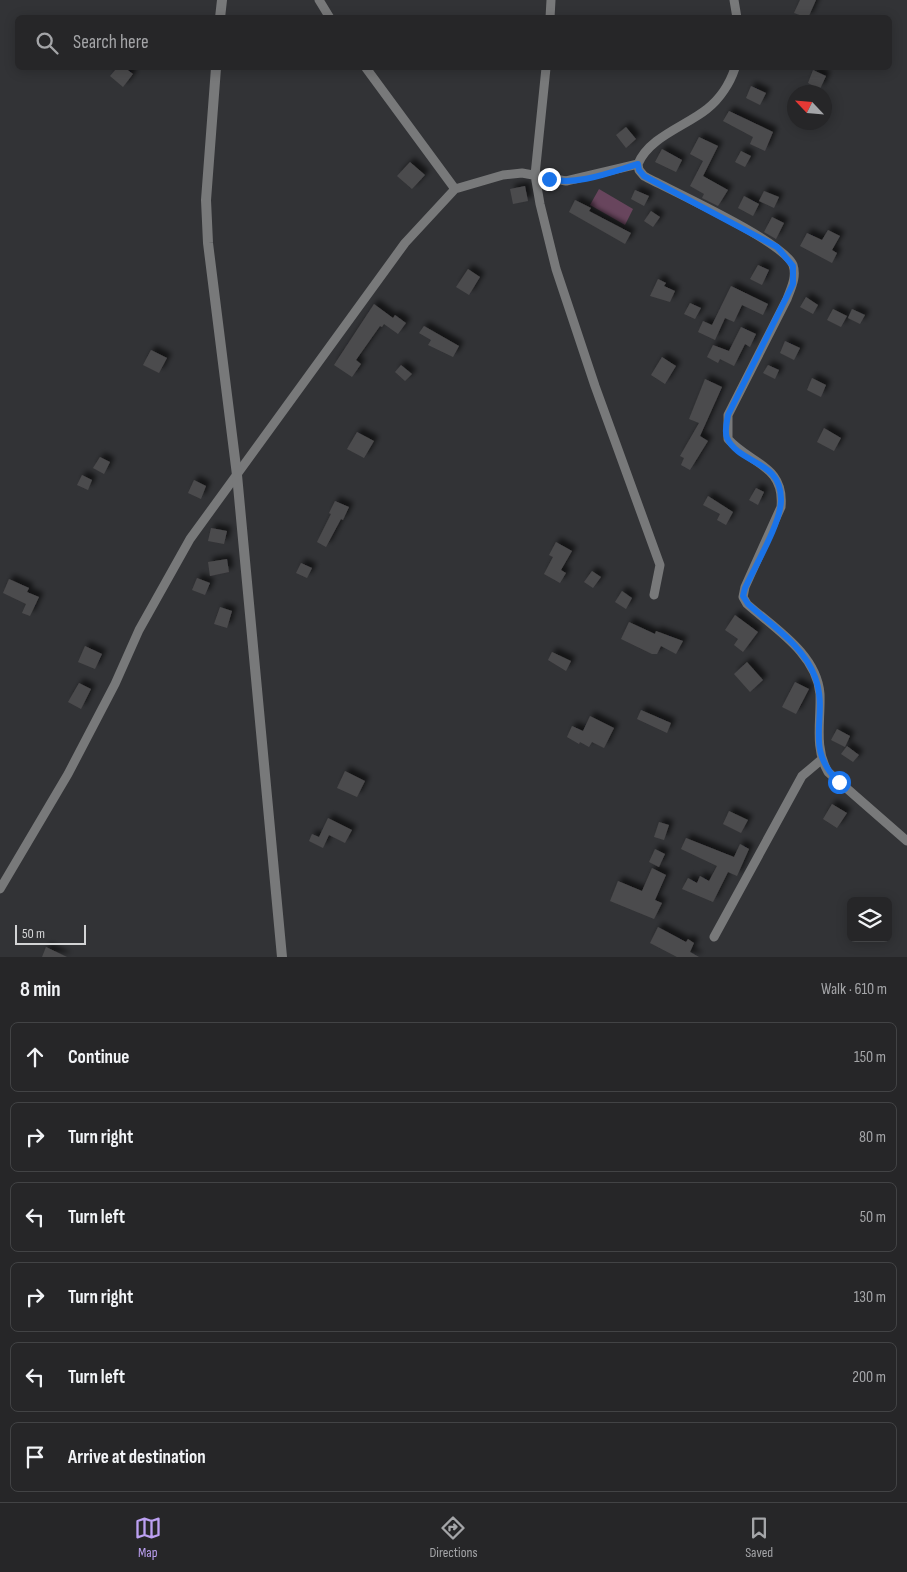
<!DOCTYPE html>
<meta charset="utf-8">
<style>
:root{--surface:#262628;--page:#2e2e30;--text:#f1f3f6;--muted:#a4a5a8;--line:#424345;--accent:#bca0f2}
body{margin:0;font-family:"Sofia Sans Condensed",sans-serif;background:var(--page);color:var(--text)}
.controls{position:absolute;right:15px;bottom:15px;display:grid;overflow:hidden;border-radius:8px;box-shadow:0 2px 12px #0003}
.controls button{width:45px;height:45px;display:grid;place-items:center;padding:0;border:0;border-bottom:1px solid var(--line);background:var(--surface);color:var(--text);font:25px sans-serif}
.compass{position:absolute;left:787px;top:85px;width:45px;height:45px;border-radius:50%;background:var(--surface);box-shadow:0 2px 12px #0003;rotate:296deg}
.scale{position:absolute;left:15px;bottom:12px;width:71px;box-sizing:border-box;padding-left:5px;border:2px solid #d3d4d5;border-top:0;font-size:14px;line-height:18px;white-space:nowrap;color:#d3d4d5;-webkit-text-stroke:4px #323336;paint-order:stroke}
.stop{position:absolute;width:15px;height:15px;margin:-11px;border:4px solid #1a73e8;border-radius:50%;background:#fff}
.stop.end{background:#1a73e8;border-color:#fff;box-shadow:0 1px 5px #0008}
.list{margin:0;padding:0;list-style:none}
h2{display:flex;justify-content:space-between;align-items:center;height:65px;margin:0;padding:0 20px;font-size:21px}
h2 small{font-size:16px;font-weight:400;color:var(--muted)}
.list li{display:grid;grid-template-columns:32px 1fr auto;gap:15px;align-items:center;box-sizing:border-box;height:70px;margin:0 10px 10px;padding:0 10px;border:1px solid var(--line);border-radius:8px}
.list b{display:block;font-size:19px;white-space:nowrap}
.list em{font-size:16px;font-style:normal;color:var(--muted)}
.icon{flex:none;width:28px;height:28px;fill:none;stroke:currentColor;stroke-width:2;stroke-linecap:round;stroke-linejoin:round}
.map{position:relative;flex:none;width:907px;height:957px;overflow:hidden}
.search{position:absolute;background:var(--surface);box-shadow:0 2px 12px #0003;left:15px;right:15px;top:15px;height:55px;display:flex;align-items:center;gap:12px;box-sizing:border-box;padding:0 18px;border-radius:8px;color:var(--muted);font-size:19px}
.sheet{height:545px;background:var(--surface)}
nav{display:flex;justify-content:space-around;align-items:center;box-sizing:border-box;height:70px;border-top:1px solid var(--line);background:var(--surface);font-size:14px;color:var(--muted)}
nav a{display:grid;justify-items:center;gap:2px}
nav .on{color:var(--accent)}
.map>svg:first-child{display:block}
</style>
<div class="map">
<svg width="907" height="957" viewBox="0 0 907 957">
<defs>
<filter id="shadow"><feDropShadow dx="4.5" dy="-4.5" stdDeviation="2.5" flood-color="#0009"/></filter>
</defs>
<rect width="100%" height="100%" fill="#323336"/>
<path fill="#68455d" d="M599,189L633,209L625,225L590,205Z"/>
<path fill="#4c4b4d" filter="url(#shadow)" d="M800,0H816L808,18L794,13Z
M117,68H125L133,74L123,87L110,76Z
M813,70L826,76L820,89L808,83Z
M751,86L766,93L760,105L746,98Z
M729,111L773,132L765,151L750,144L753,137L723,121Z
M626,127L636,139L626,148L616,135Z
M699,137L718,146L703,176L728,190L718,206L702,198L704,194L690,186L703,161L690,154Z
M662,149L682,160L676,172L655,162Z
M741,151L751,156L745,167L735,162Z
M410,162L425,175L412,189L397,176Z
M525,186L528,201L513,204L510,189Z
M635,190L649,196L644,206L631,199Z
M764,191L779,197L774,208L759,201Z
M744,196L759,204L753,216L738,208Z
M575,200L591,208L589,211L631,233L625,244L569,212Z
M651,211L660,217L653,227L644,221Z
M772,217L784,223L776,239L764,232Z
M828,230L840,236L832,250L837,253L832,263L800,246L807,233L822,240Z
M758,265L769,270L762,285L750,279Z
M468,269L480,277L469,295L456,287Z
M658,279L666,283L664,286L675,291L670,302L650,296Z
M731,286L768,304L763,315L742,305L734,322L725,318L715,340L698,332L703,321L712,325Z
M806,297L818,305L813,314L800,307Z
M690,303L701,308L695,319L684,314Z
M374,304L393,318L395,315L406,323L398,334L384,324L382,327L380,326L356,360L361,364L352,377L334,365Z
M833,309L847,316L841,327L827,320Z
M852,309L865,315L860,324L848,318Z
M424,326L459,346L453,357L428,345L431,340L419,333Z
M741,327L756,334L750,347L745,344L734,366L720,359L718,363L707,357L713,345L729,351Z
M785,341L800,348L794,360L780,353Z
M151,350L167,358L159,373L143,365Z
M662,357L676,366L665,384L651,375Z
M401,365L412,374L405,381L395,372Z
M768,365L779,370L775,379L763,373Z
M812,378L826,385L821,397L807,390Z
M705,379L722,387L700,436L708,441L690,470L681,465L684,458L680,456L699,423L689,419Z
M824,428L841,438L834,451L817,442Z
M357,432L374,441L364,458L347,449Z
M100,457L110,462L104,474L93,468Z
M82,475L92,480L88,490L77,485Z
M194,480L206,486L201,499L188,493Z
M756,488L764,492L758,505L749,500Z
M708,496L733,512L726,525L717,520L720,514L703,505Z
M335,501L349,507L343,520L341,519L326,547L317,542L331,514L329,513Z
M211,528L227,531L224,544L208,541Z
M556,542L572,551L561,570L566,573L560,583L544,574L553,557L549,555Z
M227,559L229,572L210,576L208,562Z
M301,563L312,568L307,578L296,573Z
M592,571L601,577L593,588L584,582Z
M197,578L210,583L205,595L192,590Z
M9,579L29,588L27,592L39,597L30,616L22,613L26,604L3,593Z
M622,591L632,598L626,609L615,602Z
M220,607L232,611L227,628L214,624Z
M735,615L758,632L743,652L734,645L738,639L725,630Z
M629,622L655,634L656,631L683,641L676,654L661,646L657,654H652L621,639Z
M85,646L102,654L95,669L78,662Z
M552,652L571,661L566,671L548,660Z
M747,662L763,680L750,692L734,674Z
M795,682L809,689L796,714L782,707Z
M79,683L91,689L81,709L68,702Z
M641,710L671,723L667,733L637,719Z
M590,716L614,728L604,748L592,742L589,747L580,742L579,744L567,737L572,726L583,731Z
M837,729L850,736L845,747L831,740Z
M847,746L859,755L853,762L841,754Z
M345,771L365,781L357,797L337,788Z
M832,804L847,813L837,828L823,819Z
M729,811L748,820L741,833L723,824Z
M328,818L352,830L345,843L329,835L323,848L309,841L312,834L319,837Z
M659,822L669,825L664,840L654,837Z
M686,838L734,857L740,844L749,849L737,876L728,872L713,902L682,889L688,878L697,883L700,876L709,881L717,866L681,849Z
M655,849L665,854L659,867L649,862Z
M652,868L666,875L655,900L662,903L654,919L610,901L618,881L642,891Z
M658,927L686,942L688,939L694,943L690,952L699,957H677L650,943Z
M46,947L67,957H42Z"/>
<g fill="none" stroke-linecap="round" stroke-linejoin="round">
<path stroke="#78797a" stroke-width="9" d="M319,0L330,18
M734,0L737,18
M550,18L551,0
M366,68L455,189
M546,68L535,175L540,204L556,269L595,386L660,565L654,595
M735,68C730,83 720,99 707,109C686,126 649,137 638,164L639,170L644,176C672,191 783,241 793,265C797,277 791,288 787,299L728,415V439C750,464 785,465 781,507L745,587L743,597L747,604C774,628 817,654 820,694C821,721 814,748 828,772L907,841
M0,889L68,774L115,684L139,630L190,539L405,243L455,189L503,175L522,173L566,181L638,164
M714,937L802,776L821,760"/>
<path stroke="#78797a" stroke-width="10" d="M220,18L222,0
M216,68L206,200L208,243L237,475L282,957"/>
</g>
<g fill="none" stroke-linecap="round" stroke-linejoin="round">
<path stroke="#1a73e8" stroke-width="6" d="M549,179C577,186 611,172 638,164L639,170L644,176L777,247L793,266V284L728,415C727,422 724,431 727,438C740,465 781,460 781,499C782,521 755,566 745,588L743,596L748,604C771,625 804,646 815,677C830,717 802,747 839,782"/>
</g>
</svg>
<div class="controls">
<button><svg class="icon" aria-label="layers" viewBox="0 0 24 24"><path d="M12 4l9 5-9 5-9-5zM3 14l9 5 9-5"/></svg></button>
</div>
<svg class="compass" viewBox="-18 -18 36 36"><path d="M0-13l5 13h-10z" fill="#e53935"/><path d="M0 13l5-13h-10z" fill="#a4a5a8"/></svg>
<div class="scale">50 m</div>
<div class="stop" style="left:839px;top:782px"></div>
<div class="stop end" style="left:549px;top:179px"></div>
<div class="search"><svg class="icon" aria-label="search" viewBox="0 0 24 24"><circle cx="10" cy="10" r="6"/><path d="M15 15l6 6"/></svg>Search here</div>
</div>
<section class="sheet">
<h2>8 min<small>Walk · 610 m</small></h2>
<ul class="list">
<li><svg class="icon" aria-label="ahead" viewBox="0 0 24 24"><path d="M12 20V5M6 11l6-6 6 6"/></svg><div><b>Continue</b></div><em>150 m</em></li>
<li><svg class="icon" aria-label="right" viewBox="0 0 24 24"><path d="M7 20v-9h11M14 6l5 5-5 5"/></svg><div><b>Turn right</b></div><em>80 m</em></li>
<li><svg class="icon" aria-label="left" viewBox="0 0 24 24"><path d="M17 20v-9H6M10 6l-5 5 5 5"/></svg><div><b>Turn left</b></div><em>50 m</em></li>
<li><svg class="icon" aria-label="right" viewBox="0 0 24 24"><path d="M7 20v-9h11M14 6l5 5-5 5"/></svg><div><b>Turn right</b></div><em>130 m</em></li>
<li><svg class="icon" aria-label="left" viewBox="0 0 24 24"><path d="M17 20v-9H6M10 6l-5 5 5 5"/></svg><div><b>Turn left</b></div><em>200 m</em></li>
<li><svg class="icon" aria-label="arrive" viewBox="0 0 24 24"><path d="M6 21V4h12l-3 4 3 4H6"/></svg><div><b>Arrive at destination</b></div></li>
</ul>
</section>
<nav>
<a class="on"><svg class="icon" aria-label="map" viewBox="0 0 24 24"><path d="M3 6l6-2 6 2 6-2v14l-6 2-6-2-6 2zM9 4v14M15 6v14"/></svg>Map</a>
<a><svg class="icon" aria-label="directions" viewBox="0 0 24 24"><path d="M12 3l9 9-9 9-9-9zM9 14v-3h6M13 9l2 2-2 2"/></svg>Directions</a>
<a><svg class="icon" aria-label="saved" viewBox="0 0 24 24"><path d="M7 4h10v16l-5-4-5 4z"/></svg>Saved</a>
</nav>
